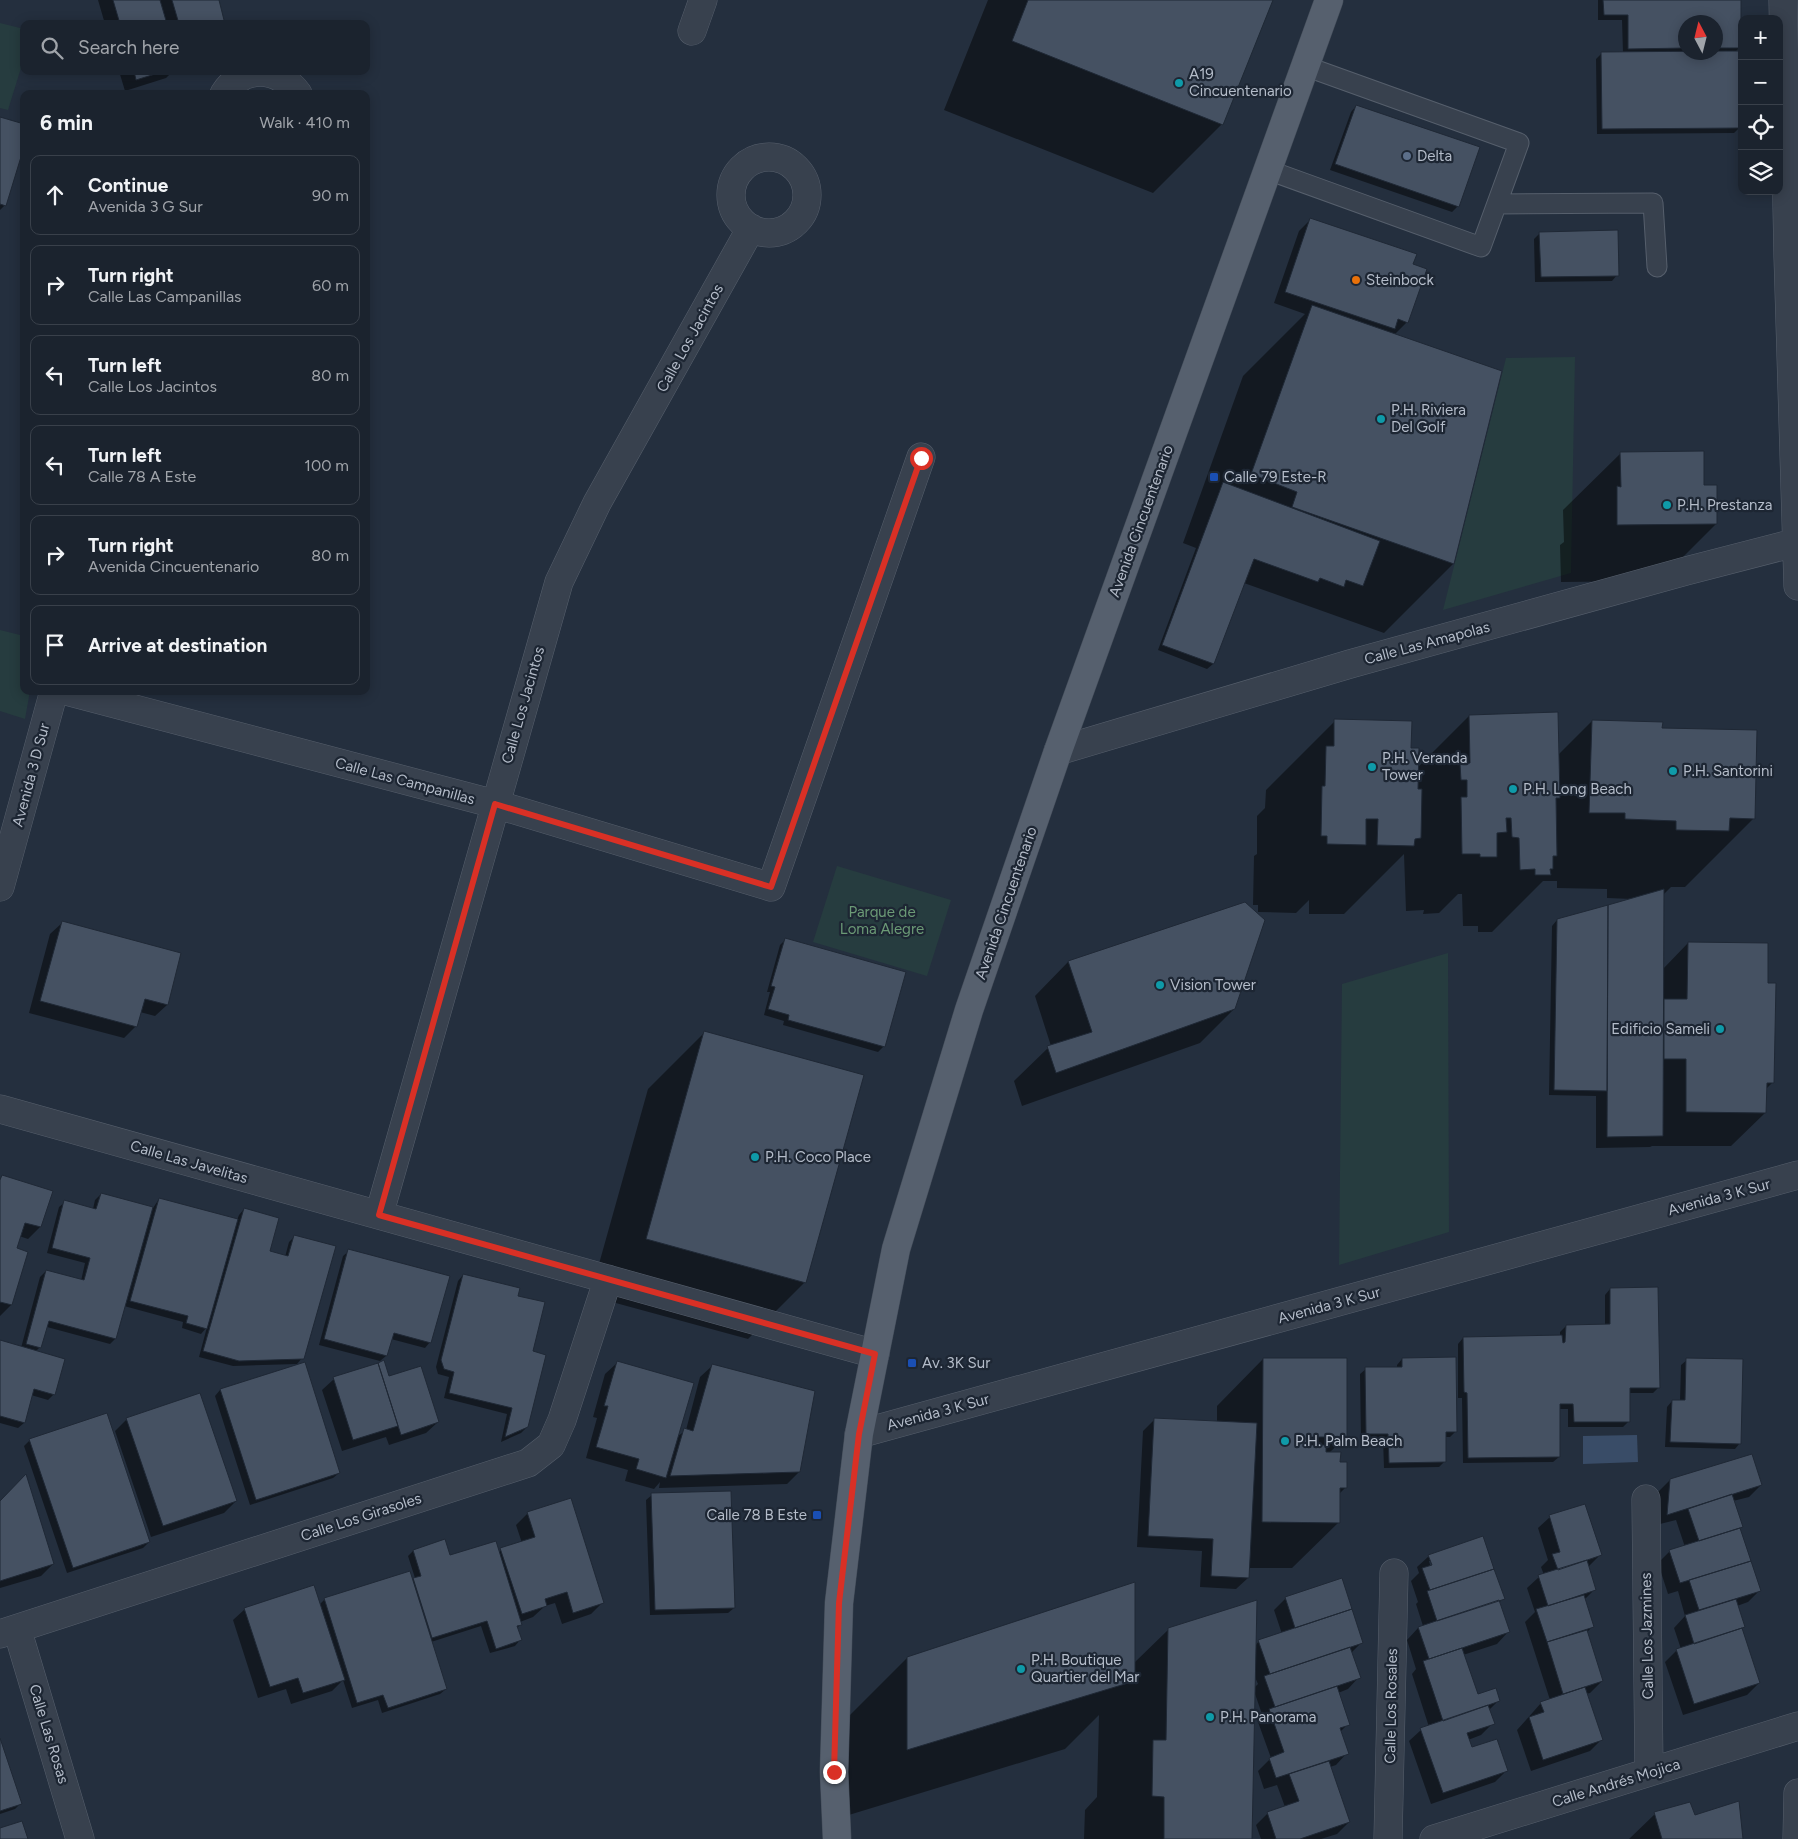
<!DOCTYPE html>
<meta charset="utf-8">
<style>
:root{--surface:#1b232e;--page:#242b36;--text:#f1f3f6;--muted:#a0a4aa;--line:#39404a}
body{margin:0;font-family:Figtree,sans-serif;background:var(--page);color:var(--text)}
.controls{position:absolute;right:15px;top:15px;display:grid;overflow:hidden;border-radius:10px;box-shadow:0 2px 12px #0003}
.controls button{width:45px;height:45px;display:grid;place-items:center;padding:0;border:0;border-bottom:1px solid var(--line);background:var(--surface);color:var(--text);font:25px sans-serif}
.compass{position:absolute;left:1678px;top:15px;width:45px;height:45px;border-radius:50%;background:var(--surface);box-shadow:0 2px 12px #0003;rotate:353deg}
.stop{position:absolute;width:15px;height:15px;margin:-11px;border:4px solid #d93025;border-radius:50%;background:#fff}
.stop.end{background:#d93025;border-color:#fff;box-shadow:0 1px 5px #0008}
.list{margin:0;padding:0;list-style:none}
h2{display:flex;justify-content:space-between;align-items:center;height:65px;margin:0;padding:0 20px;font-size:21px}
h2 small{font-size:16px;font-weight:400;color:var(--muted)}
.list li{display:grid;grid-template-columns:32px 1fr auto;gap:15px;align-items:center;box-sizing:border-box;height:80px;margin:0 10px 10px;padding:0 10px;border:1px solid var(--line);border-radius:10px}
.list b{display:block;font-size:19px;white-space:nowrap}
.list p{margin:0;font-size:16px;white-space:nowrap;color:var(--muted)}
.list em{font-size:16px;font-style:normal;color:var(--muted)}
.icon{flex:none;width:28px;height:28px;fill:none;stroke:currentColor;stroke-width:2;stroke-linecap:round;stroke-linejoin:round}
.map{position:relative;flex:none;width:1798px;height:1839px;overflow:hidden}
.search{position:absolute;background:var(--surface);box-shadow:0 2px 12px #0003;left:20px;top:20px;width:350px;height:55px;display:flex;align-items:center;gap:12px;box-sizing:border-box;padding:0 18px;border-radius:10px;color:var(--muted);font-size:19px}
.panel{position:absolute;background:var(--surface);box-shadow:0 2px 12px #0003;left:20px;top:90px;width:350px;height:605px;border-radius:10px}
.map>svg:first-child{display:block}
</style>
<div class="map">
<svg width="1798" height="1839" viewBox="0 0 1798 1839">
<rect width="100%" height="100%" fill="#242f3e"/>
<path fill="#263c3f" d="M0,23L24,29V58L8,110L0,108Z
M1575,357L1571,573L1443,610L1506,358Z
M0,630L24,636V691H30L25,719L0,711Z
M837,866L951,900L927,976L813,942Z
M1448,953L1449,1232L1339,1265L1342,984Z"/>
<path fill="#394c67" d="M1637,1435L1638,1462L1583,1464V1436Z"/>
<path fill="#0007" fill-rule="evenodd" d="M98,0H217L224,24H105Z
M988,0H1272L1222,124L1153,193L944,110Z
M1598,0H1740V47L1735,52L1740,127L1734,133L1597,134L1596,59L1601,54L1623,53L1622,20H1598ZM1686,22H1716V52H1686Z
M119,71H173L166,78L125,91Z
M1356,106L1478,148L1457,207L1452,212L1330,170L1351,112Z
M0,118L5,205L0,210Z
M1311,219L1412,265L1407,322L1394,335L1501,372L1453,564L1384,633L1244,583L1213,664L1207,669L1158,650L1196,548L1183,543L1243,376L1305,314L1274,303L1299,231Z
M1540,233L1617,275L1612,281L1535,282L1534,239Z
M1621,453L1703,487L1716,524L1659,581L1561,582L1560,545L1564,542L1563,510Z
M1469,716L1557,756L1592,721L1661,729L1754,818L1685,887H1671L1663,895V969L1688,943L1767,985L1773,1082L1765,1090V1113L1731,1146H1652L1650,1147L1596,1148V1096L1549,1095L1552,926L1557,920L1632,899L1607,898V889L1557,888V881H1543L1492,932H1478V926H1463L1462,894H1458L1439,913L1423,914L1424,910L1406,911L1404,854L1344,914H1309V900L1296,913L1258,912V905H1253L1254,856L1257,854V816L1265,808L1266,790L1335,721L1410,749L1417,768Z
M62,923L167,1005L155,1016L140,1012L136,1026L124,1038L29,1013L50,934Z
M785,940L884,1046L878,1052L783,1025L784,1021L764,1015L770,992H767L780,945Z
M1068,962L1234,1009L1200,1043L1022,1106L1014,1081L1048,1048L1051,1046L1035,996Z
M705,1032L805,1282L748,1339L590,1296L648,1089Z
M2,1177L51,1191L40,1227L28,1239L19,1236L15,1249L11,1305L0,1316V1179Z
M101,1194L153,1208L159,1199L237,1220L239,1215L244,1209L269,1252L285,1257L289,1242L295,1236L302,1358L297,1364L233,1366L199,1357L207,1327L201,1334L182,1328L183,1322L124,1306L115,1339L110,1344L47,1327L40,1347L35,1352L54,1394L48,1400L31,1395L24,1423L18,1428L0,1423V1342L21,1348L40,1277L46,1271L81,1281L85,1263L47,1253L59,1207L65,1202L93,1209L95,1200Z
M349,1251L430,1342L425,1348L391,1339L386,1356L380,1361L319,1345L343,1256Z
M463,1275L517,1297L531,1352L527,1427L521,1433L501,1442L507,1414L444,1398L449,1377L438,1374L436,1367L458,1281Z
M1610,1289L1658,1388L1653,1393H1629V1421L1623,1427H1568V1409H1558L1559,1457L1553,1462L1463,1463L1462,1398H1458V1344L1463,1338L1560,1337V1332L1566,1326H1605V1295Z
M1263,1359L1346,1437L1329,1453L1346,1487L1339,1494V1522L1292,1568H1249L1248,1578L1236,1589L1200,1587L1202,1551L1137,1547L1143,1431L1155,1419L1217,1422V1406Z
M1402,1359L1456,1431L1450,1437H1445V1461L1439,1467L1384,1468L1383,1439H1361L1360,1374L1366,1369L1397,1368V1365Z
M1687,1360L1740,1443L1735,1449L1665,1447L1667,1407L1672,1401H1680L1681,1365Z
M383,1362L388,1377L438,1422L426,1433L389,1445L386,1437L342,1451L322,1390L334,1379Z
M617,1363L677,1437L686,1430L700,1377L712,1366L799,1472L787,1484L659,1488L660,1482L654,1489L625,1481L628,1470L586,1458L597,1418L593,1417L605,1374Z
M220,1390L339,1473L333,1478L250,1505L215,1396Z
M127,1419L236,1501L224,1513L151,1537L115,1431Z
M30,1440L149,1542L143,1548L67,1573L24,1446Z
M1670,1480L1761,1485L1749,1497L1733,1501L1741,1526L1739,1529L1760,1590L1748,1602L1737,1606L1744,1627L1741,1629L1759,1683L1747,1695L1683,1715L1665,1662L1677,1650L1681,1649L1674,1628L1685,1616L1678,1591L1668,1594L1658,1563L1670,1551L1685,1547L1676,1520L1656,1525L1658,1492Z
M652,1495L734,1608L728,1613L650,1615L646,1500Z
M0,1502L53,1564L41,1576L0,1588Z
M528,1513L603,1602L591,1614L562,1624L555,1603L545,1606L533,1617L520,1622L521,1624L517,1628L520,1640L515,1646L490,1653L481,1626L431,1642L446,1689L440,1694L382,1713L378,1700L352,1708L343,1680L332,1691L291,1704L286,1689L258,1698L233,1620L245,1609L319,1605L325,1599L412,1581L415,1578L408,1556L413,1551L449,1557L498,1553L501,1550L522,1543L516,1525Z
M1550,1517L1600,1555L1588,1567L1594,1590L1584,1600L1592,1627L1586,1633L1602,1681L1590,1693L1586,1694L1602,1739L1590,1751L1531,1771L1517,1730L1541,1703L1550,1700L1525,1622L1535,1612L1527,1588L1539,1577L1544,1575L1541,1567L1548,1560L1538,1528Z
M1483,1538L1503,1598L1499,1603L1508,1632L1497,1644L1463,1655L1477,1695L1499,1700L1489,1710L1493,1723L1481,1735L1468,1740L1472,1749L1507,1770L1495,1782L1431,1804L1409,1741L1421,1730L1429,1727L1412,1674L1416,1669L1407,1640L1418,1628L1423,1626L1416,1604L1418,1602L1411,1581L1419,1573L1417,1567L1429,1556ZM1429,1561H1431L1435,1571L1432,1572Z
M1286,1598L1362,1642L1351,1653L1359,1677L1348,1689L1338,1693L1348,1724L1340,1732L1347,1753L1336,1765L1330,1767L1349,1822L1337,1834L1321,1839H1261L1256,1825L1268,1813L1285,1807L1277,1785L1264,1789L1258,1771L1271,1758L1258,1722L1263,1717L1254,1691L1251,1839H1084L1085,1810L1097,1797L1099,1715L1065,1749L839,1818L838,1727L907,1658L1134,1663L1169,1629L1255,1646L1259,1641L1282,1634L1274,1610ZM1254,1675L1258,1684L1254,1688Z
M0,1742L21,1803L15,1809L0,1814Z
M1655,1814L1694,1816L1742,1839H1629Z"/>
<path fill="#455162" stroke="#1f2835" d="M113,0H160L167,24H120Z
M172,0H219L225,24H179Z
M1028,0H1273L1223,125L1012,41Z
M1603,0H1741V48H1716V22H1686V48L1628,49V15H1604Z
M1716,51H1740L1741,128L1602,129L1601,52Z
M134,71H165L136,80Z
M1356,105L1480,147L1459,207L1335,164Z
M0,117L24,124V147L6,206L0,204Z
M1310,218L1417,254L1413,264L1427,269L1408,323L1398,319L1395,329L1285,292Z
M1618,230L1619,276L1541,277L1539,232Z
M1312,305L1502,371L1454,564L1292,507L1297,492L1251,474Z
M1704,451V485H1717V524L1617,525V486L1621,487L1620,452Z
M1223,482L1380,541L1363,586L1346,580L1344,587L1320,578L1318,582L1254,559L1214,664L1162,645Z
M1558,712L1560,798H1556L1557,856H1553V869H1550L1551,875H1535V869L1520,870L1519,838L1512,837L1511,818H1506L1507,832L1497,833V857H1480V854H1462L1461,797H1467V780H1461L1460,764L1470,763L1469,715Z
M1334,719L1412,721L1411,748H1419L1418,789H1422L1421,838L1415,839L1414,846L1377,845L1378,819H1366V845L1327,844V836H1321L1322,786H1325L1326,746H1334Z
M1592,720L1663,722L1662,728L1757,730L1755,819L1730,818L1729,831L1676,830V821L1625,819V813H1589Z
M1664,889L1663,1136L1607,1137L1608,905Z
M1245,902L1265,920L1235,1009L1056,1073L1047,1046L1092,1032L1068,961Z
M1608,905L1607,1091L1554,1090L1557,919Z
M62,921L181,953L168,1005L145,999L137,1027L40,1001Z
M785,938L906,972L885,1047L788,1020L789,1015L768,1009L775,987L771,986Z
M1688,942L1768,943V983H1776L1774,1083H1767L1766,1113L1686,1112V1059H1664V999H1687Z
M704,1031L864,1075L806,1283L646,1239Z
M2,1175L53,1191L41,1227L25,1223L17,1248L28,1252L12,1305L0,1302V1180Z
M101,1193L153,1207L116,1339L49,1321L41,1348L26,1344L46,1270L84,1280L90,1258L52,1248L64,1200L96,1209Z
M159,1198L238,1219L207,1329L186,1323L188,1316L130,1301Z
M244,1208L279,1218L270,1251L288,1256L294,1235L336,1246L304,1359L239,1361L203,1351Z
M348,1249L450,1276L431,1343L394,1333L387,1356L324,1339Z
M463,1274L520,1288L518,1296L545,1302L533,1351L546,1355L528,1427L505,1437L512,1408L449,1393L454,1372L444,1369L441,1360Z
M1658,1287L1660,1388H1630V1422H1574L1573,1404H1560V1457L1468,1458L1467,1393L1464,1392L1463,1337L1562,1335L1563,1343L1565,1342L1566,1325L1610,1324V1288Z
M0,1340L65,1359L55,1395L34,1389L25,1423L0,1416Z
M1456,1357L1457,1432H1446V1462L1389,1463L1388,1434H1366L1365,1367H1402V1358Z
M1263,1358H1347V1437H1307V1445H1326V1452H1341L1340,1462H1347V1488H1340V1523L1262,1522Z
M1686,1358L1743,1359L1741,1444L1670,1442L1672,1400H1685Z
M384,1360L389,1376L421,1366L439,1422L401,1435L378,1363Z
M617,1361L694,1383L666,1478L636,1469L639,1459L596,1447L608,1406H604Z
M305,1362L340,1473L256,1500L220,1389Z
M378,1363L398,1426L353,1440L333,1377Z
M712,1364L815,1391L800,1472L670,1476L684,1428L693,1431Z
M200,1393L237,1501L163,1526L126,1418Z
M107,1413L150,1542L73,1568L29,1439Z
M1154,1418L1257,1423L1249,1578L1211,1576L1213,1539L1148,1536Z
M1752,1454L1762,1485L1667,1515L1670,1479Z
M26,1474L54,1564L0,1581V1501Z
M731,1491L735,1608L655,1610L651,1493Z
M1732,1494L1743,1527L1699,1541L1688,1509Z
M571,1498L604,1603L573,1613L567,1592L545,1599L547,1606L522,1614L500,1548L535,1537L527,1512Z
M1585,1504L1602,1555L1558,1570L1552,1554L1560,1552L1549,1515Z
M1740,1528L1751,1561L1680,1583L1669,1550Z
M1483,1536L1494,1569L1430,1590L1422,1568L1432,1565L1428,1555Z
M445,1539L450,1555L496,1541L522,1625L517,1626L522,1640L496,1649L487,1621L432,1638L413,1578L421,1576L413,1550Z
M1587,1560L1596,1590L1548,1606L1538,1575Z
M1751,1561L1761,1591L1699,1610L1689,1580Z
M1494,1569L1505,1599L1437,1621L1427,1591Z
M410,1571L447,1689L388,1708L383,1695L357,1703L324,1598Z
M1342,1578L1352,1609L1295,1628L1285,1597Z
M1135,1582V1681L907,1750V1657Z
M314,1585L345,1680L303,1693L298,1678L270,1687L244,1608Z
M1584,1595L1594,1627L1547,1642L1536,1609Z
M1736,1599L1745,1627L1694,1644L1685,1615Z
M1257,1600L1252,1839H1164V1797L1152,1796L1153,1740H1166L1168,1628Z
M1499,1600L1510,1632L1429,1659L1418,1627Z
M1352,1609L1363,1643L1270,1674L1258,1640Z
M1742,1628L1760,1683L1694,1704L1676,1649Z
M1587,1630L1603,1681L1563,1694L1547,1642Z
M1350,1647L1361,1678L1275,1707L1264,1676Z
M1462,1648L1478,1694L1496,1688L1500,1701L1443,1721L1423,1661Z
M1337,1686L1350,1725L1340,1728L1349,1754L1276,1778L1269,1758L1284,1752L1269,1709Z
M1585,1687L1603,1740L1543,1760L1529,1717L1544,1712L1540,1702Z
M1488,1705L1495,1724L1467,1733L1472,1747L1497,1739L1508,1771L1443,1793L1420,1728Z
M0,1738L22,1804L0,1811Z
M1329,1761L1350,1822L1300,1839H1276L1267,1812L1299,1801L1289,1774Z
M1739,1801L1743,1839H1662L1654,1812L1690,1802L1695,1815Z
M22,1821L28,1839H0V1828Z"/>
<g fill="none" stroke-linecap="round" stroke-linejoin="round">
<g stroke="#565f6c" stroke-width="21">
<path id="lane" d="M1268,170L1481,247L1519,143L1305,66
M1497,204L1653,203L1657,267"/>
</g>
<g stroke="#565f6c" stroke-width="29">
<path id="street" d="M1783,0L1788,256L1798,586
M692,31L703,0
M224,94C243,64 278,66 298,94
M731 195a38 38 0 1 1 76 0a38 38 0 1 1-76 0Z
M66,691L495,804L771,887L921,457
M1058,751L1350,664L1686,571L1798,542
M0,887L54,691
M0,1109L875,1354
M379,1215L559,582L597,503L751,228
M859,1434L1798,1175
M1646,1499L1649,1772
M17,1629L80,1839
M0,1634L528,1463L551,1445L562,1420L608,1279
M1388,1839L1394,1573
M1434,1839L1798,1726
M1797,1839L1798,1793"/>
</g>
<g stroke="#414a57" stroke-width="29">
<path id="primary" d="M837,1839L834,1772L839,1603L859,1434L896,1249L969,1010L1058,751L1329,0"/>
</g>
<use href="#lane" stroke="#38414e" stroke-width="19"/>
<use href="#street" stroke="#38414e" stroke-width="28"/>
<use href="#primary" stroke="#56606e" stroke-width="28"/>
</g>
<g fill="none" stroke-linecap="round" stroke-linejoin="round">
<path stroke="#d93025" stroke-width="6" d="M834,1772L839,1603L859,1434L875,1354L379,1215L495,804L771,887L921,458"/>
</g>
<g fill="#0f9aa8" stroke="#1d2633" stroke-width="2">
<circle cx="1179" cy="83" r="5"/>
<circle cx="1381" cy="419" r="5"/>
<circle cx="1667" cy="505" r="5"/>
<circle cx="1372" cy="767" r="5"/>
<circle cx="1673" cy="771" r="5"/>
<circle cx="1513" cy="789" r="5"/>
<circle cx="1160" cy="985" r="5"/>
<circle cx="1720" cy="1029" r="5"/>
<circle cx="755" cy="1157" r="5"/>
<circle cx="1285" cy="1441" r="5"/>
<circle cx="1021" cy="1669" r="5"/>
<circle cx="1210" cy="1717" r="5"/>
</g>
<circle fill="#5c6f8a" stroke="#1d2633" stroke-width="2" cx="1407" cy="156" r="5"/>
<circle fill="#e8710a" stroke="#1d2633" stroke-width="2" cx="1356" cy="280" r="5"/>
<g fill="#1a4fb4" stroke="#1d2633" stroke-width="2">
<rect x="1209" y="472" width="10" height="10" rx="2.5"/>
<rect x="907" y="1358" width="10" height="10" rx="2.5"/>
<rect x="812" y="1510" width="10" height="10" rx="2.5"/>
</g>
<g text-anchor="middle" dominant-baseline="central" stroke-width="4.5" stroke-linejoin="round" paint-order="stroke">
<g font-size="15" fill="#b4bcc9" stroke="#1d2633" text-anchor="start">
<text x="1189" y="74">A19<tspan x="1189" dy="17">Cincuentenario</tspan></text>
<text x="1417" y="156">Delta</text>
<text x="1366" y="280">Steinbock</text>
<text x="1391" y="410">P.H. Riviera<tspan x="1391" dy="17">Del Golf</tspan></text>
<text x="1224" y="477">Calle 79 Este-R</text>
<text x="1677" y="505">P.H. Prestanza</text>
<text x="1382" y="758">P.H. Veranda<tspan x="1382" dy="17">Tower</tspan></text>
<text x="1683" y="771">P.H. Santorini</text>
<text x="1523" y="789">P.H. Long Beach</text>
<text x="1170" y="985">Vision Tower</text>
<text x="1710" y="1029" text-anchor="end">Edificio Sameli</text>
<text x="765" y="1157">P.H. Coco Place</text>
<text x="922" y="1363">Av. 3K Sur</text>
<text x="1295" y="1441">P.H. Palm Beach</text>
<text x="807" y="1515" text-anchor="end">Calle 78 B Este</text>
<text x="1031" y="1660">P.H. Boutique<tspan x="1031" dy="17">Quartier del Mar</tspan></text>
<text x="1220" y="1717">P.H. Panorama</text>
</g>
<g font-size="15" fill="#b4bcc9" stroke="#1d2633">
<text transform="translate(690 338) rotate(-61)">Calle Los Jacintos</text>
<text transform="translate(1141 521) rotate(-70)">Avenida Cincuentenario</text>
<text transform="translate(1427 643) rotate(-15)">Calle Las Amapolas</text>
<text transform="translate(523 705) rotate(-74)">Calle Los Jacintos</text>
<text transform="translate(31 775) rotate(-75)">Avenida 3 D Sur</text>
<text transform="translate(405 781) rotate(15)">Calle Las Campanillas</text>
<text transform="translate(1006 903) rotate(-71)">Avenida Cincuentenario</text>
<text transform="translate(189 1162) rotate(16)">Calle Las Javelitas</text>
<text transform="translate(1719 1197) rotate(-15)">Avenida 3 K Sur</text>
<text transform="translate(1329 1305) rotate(-15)">Avenida 3 K Sur</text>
<text transform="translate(938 1412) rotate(-15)">Avenida 3 K Sur</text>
<text transform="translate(361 1517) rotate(-18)">Calle Los Girasoles</text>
<text transform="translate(1647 1636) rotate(-91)">Calle Los Jazmines</text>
<text transform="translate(1391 1706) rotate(-89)">Calle Los Rosales</text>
<text transform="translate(49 1734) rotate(73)">Calle Las Rosas</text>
<text transform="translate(1616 1783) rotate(-17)">Calle Andrés Mojica</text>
</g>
<g font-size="15" fill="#6b9a76" stroke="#1d2633">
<text x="882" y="912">Parque de<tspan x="882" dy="17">Loma Alegre</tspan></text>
</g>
</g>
</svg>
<div class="controls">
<button>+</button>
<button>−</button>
<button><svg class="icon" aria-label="locate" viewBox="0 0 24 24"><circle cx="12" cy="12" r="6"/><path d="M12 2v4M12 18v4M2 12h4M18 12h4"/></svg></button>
<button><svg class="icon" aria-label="layers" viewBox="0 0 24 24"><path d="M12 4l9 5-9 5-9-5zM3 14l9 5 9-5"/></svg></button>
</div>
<svg class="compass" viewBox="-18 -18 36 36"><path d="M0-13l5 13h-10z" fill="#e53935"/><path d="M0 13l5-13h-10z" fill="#a0a4aa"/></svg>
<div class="stop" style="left:921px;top:458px"></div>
<div class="stop end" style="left:834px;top:1772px"></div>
<div class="search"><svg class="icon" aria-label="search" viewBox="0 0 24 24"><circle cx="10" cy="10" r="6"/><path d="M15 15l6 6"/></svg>Search here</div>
<section class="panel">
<h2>6 min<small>Walk · 410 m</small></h2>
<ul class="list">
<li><svg class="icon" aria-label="ahead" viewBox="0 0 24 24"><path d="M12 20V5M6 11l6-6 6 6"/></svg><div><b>Continue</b><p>Avenida 3 G Sur</p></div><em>90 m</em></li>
<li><svg class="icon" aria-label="right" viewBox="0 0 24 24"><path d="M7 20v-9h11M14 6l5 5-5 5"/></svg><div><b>Turn right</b><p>Calle Las Campanillas</p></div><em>60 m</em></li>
<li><svg class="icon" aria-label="left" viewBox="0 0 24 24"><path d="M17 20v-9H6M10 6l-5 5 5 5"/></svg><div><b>Turn left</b><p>Calle Los Jacintos</p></div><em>80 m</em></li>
<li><svg class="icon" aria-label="left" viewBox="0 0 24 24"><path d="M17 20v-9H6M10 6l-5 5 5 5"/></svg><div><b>Turn left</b><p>Calle 78 A Este</p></div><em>100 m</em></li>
<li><svg class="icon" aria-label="right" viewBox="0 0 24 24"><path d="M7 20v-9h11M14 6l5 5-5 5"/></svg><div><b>Turn right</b><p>Avenida Cincuentenario</p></div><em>80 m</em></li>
<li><svg class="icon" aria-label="arrive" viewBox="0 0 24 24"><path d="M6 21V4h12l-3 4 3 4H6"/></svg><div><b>Arrive at destination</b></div></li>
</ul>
</section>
</div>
